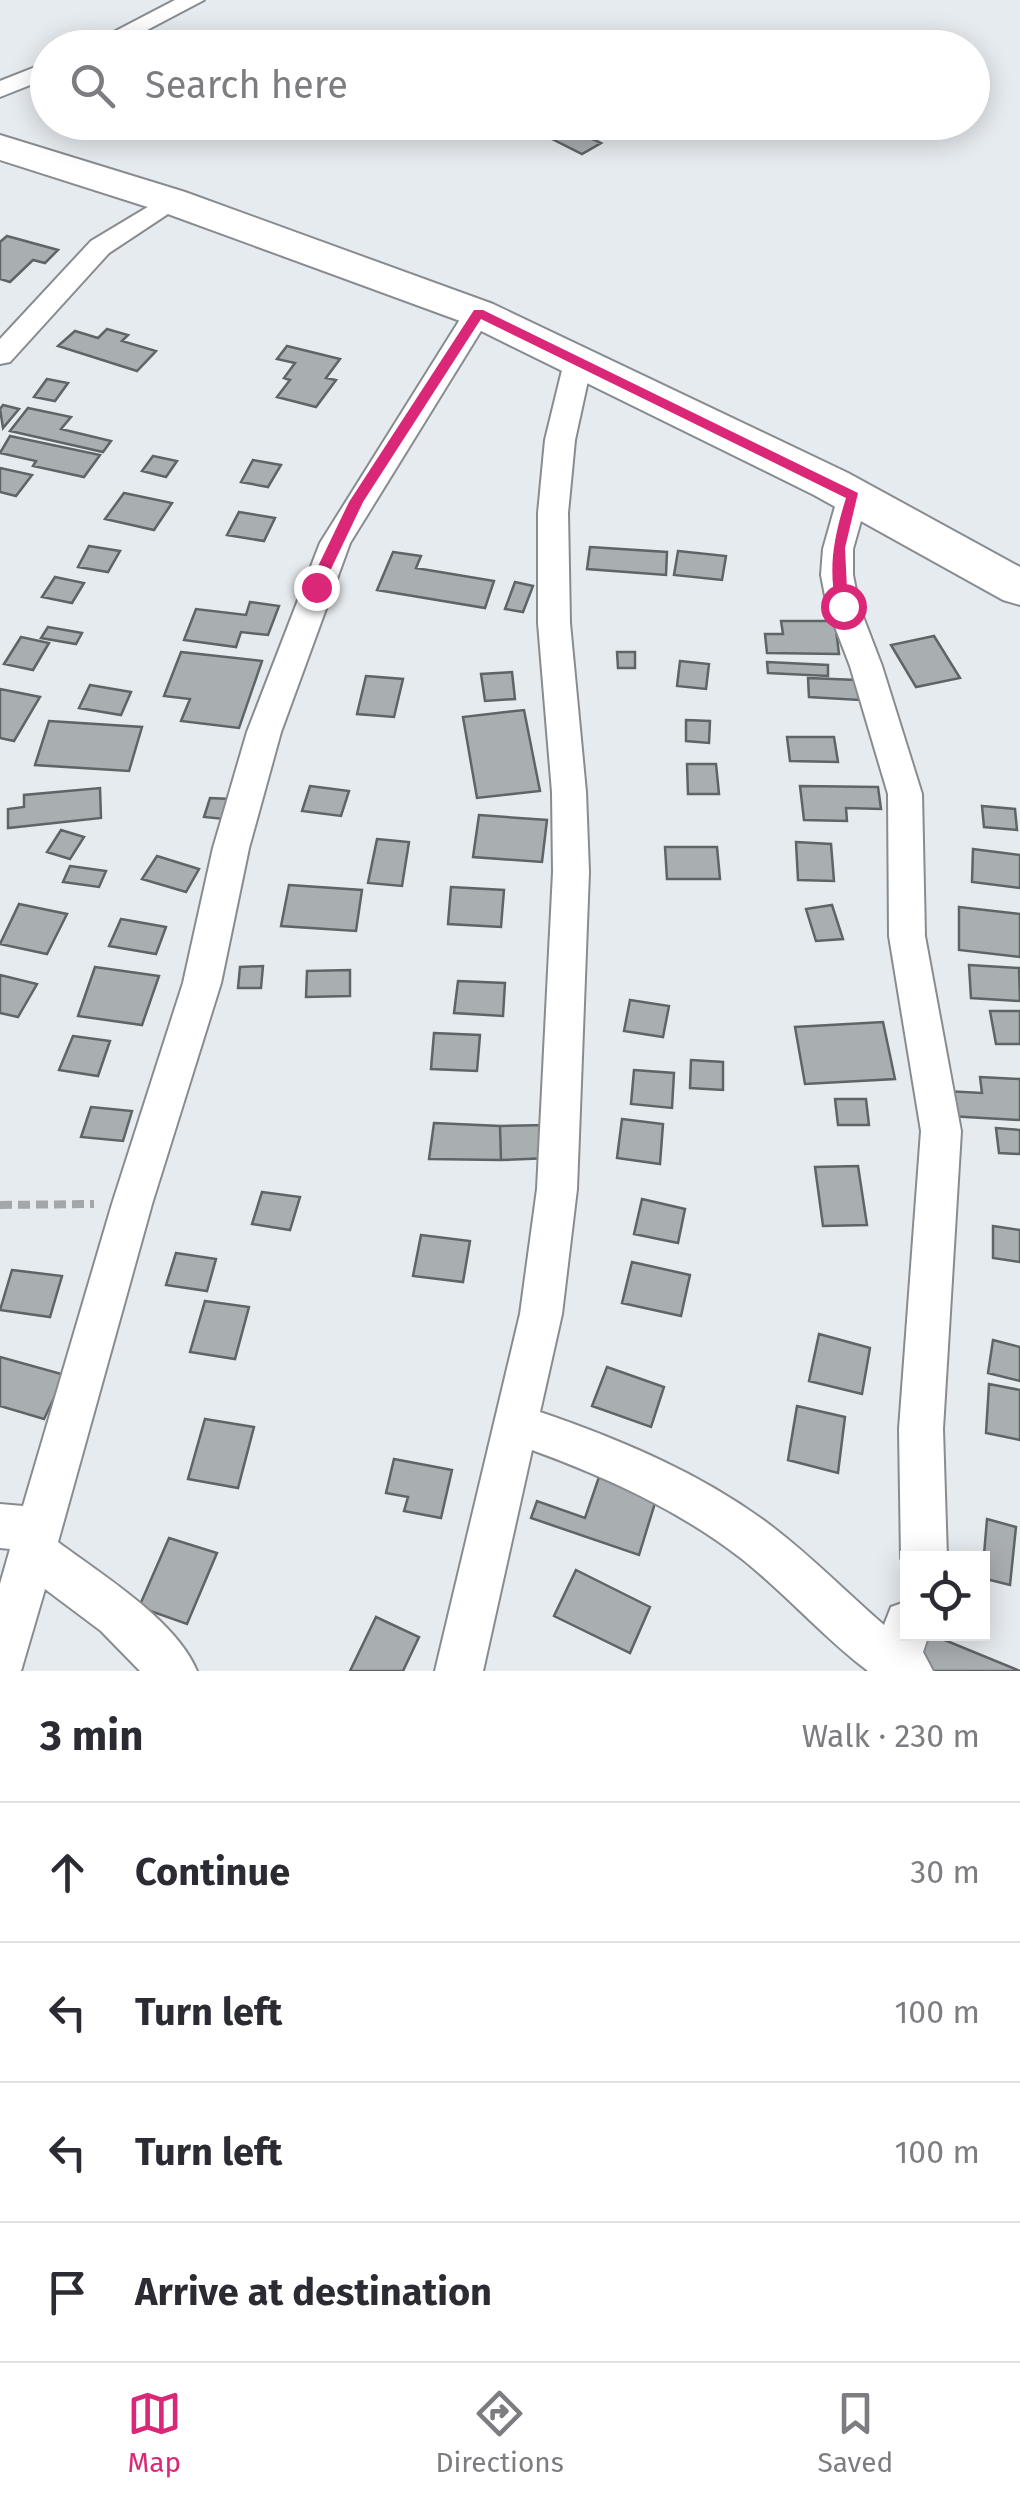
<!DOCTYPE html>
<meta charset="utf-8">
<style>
:root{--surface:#fff;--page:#f7f7f7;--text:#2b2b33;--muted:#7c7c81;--line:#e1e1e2;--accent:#db2777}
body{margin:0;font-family:"Fira Sans",sans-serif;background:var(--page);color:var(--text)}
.controls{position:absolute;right:30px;bottom:30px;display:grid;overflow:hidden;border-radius:0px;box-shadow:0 5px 25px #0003}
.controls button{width:90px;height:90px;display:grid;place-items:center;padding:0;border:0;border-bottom:2px solid var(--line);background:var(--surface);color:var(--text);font:50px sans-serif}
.stop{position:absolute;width:30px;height:30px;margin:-22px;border:8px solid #db2777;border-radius:50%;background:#fff}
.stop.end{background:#db2777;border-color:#fff;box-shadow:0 2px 10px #0008}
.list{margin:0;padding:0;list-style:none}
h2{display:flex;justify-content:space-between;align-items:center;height:130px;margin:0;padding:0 40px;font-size:42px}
h2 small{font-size:32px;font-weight:400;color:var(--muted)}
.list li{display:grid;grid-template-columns:65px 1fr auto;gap:30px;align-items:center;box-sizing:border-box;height:140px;padding:0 40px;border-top:2px solid var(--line)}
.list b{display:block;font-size:38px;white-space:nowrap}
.list em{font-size:32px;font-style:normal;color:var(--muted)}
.icon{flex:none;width:55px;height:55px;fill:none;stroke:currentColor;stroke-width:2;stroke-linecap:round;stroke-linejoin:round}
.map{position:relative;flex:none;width:1020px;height:1671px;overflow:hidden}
.search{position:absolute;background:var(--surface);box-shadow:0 5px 25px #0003;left:30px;right:30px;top:30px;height:110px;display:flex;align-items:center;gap:25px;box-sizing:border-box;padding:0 35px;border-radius:55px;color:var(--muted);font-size:38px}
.sheet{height:690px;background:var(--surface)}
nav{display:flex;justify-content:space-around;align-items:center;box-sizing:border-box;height:140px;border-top:2px solid var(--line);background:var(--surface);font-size:28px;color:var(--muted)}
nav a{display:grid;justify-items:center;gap:5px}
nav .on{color:var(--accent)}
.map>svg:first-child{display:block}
</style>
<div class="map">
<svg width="1020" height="1671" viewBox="0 0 1020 1671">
<rect width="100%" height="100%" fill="#e6ebef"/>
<path fill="#a9aeb1" stroke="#5f6466" stroke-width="2.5" d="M572,129L601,143L582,154L554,140Z
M7,236L58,250L45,263L33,260L10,282L0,279V242Z
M107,329L128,335L122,341L156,351L137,371L58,346L75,331L98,338Z
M287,346L340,359L326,378L336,380L316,407L277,397L290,380L284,378L295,363L277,359Z
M47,379L68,383L55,401L34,397Z
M3,405L19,409L3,428L0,409Z
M28,408L71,417L61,429L111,441L103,452L10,431Z
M10,436L100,455L84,477L33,466L36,461L0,453Z
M153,456L177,461L166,477L142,471Z
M253,460L281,465L268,487L241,482Z
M0,468L32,475L16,496L0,492Z
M124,493L172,503L154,530L105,519Z
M239,512L275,518L264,541L227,535Z
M89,546L120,551L108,572L78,567Z
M590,547L667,552L666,575L587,569Z
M678,551L726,556L722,580L674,575Z
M393,552L421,556L416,568L494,581L485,608L377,590Z
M55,577L84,583L72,603L42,597Z
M515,582L533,586L523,612L505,609Z
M250,602L279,606L268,635L241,632L236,647L184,640L196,609L246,615Z
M781,621H835L839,654L767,653L765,634H783Z
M48,627L82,633L76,644L41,638Z
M934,636L960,678L916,687L891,645Z
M21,637L49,643L33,670L4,664Z
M181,652L262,661L239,728L181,721L190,699L164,696Z
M617,652H635V668H618Z
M680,661L709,664L706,689L677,686Z
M767,662L828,665V676L768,673Z
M512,672L515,699L485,701L481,674Z
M366,676L403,679L394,717L357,714Z
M808,678L857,680L859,700L809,697Z
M90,685L131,692L121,715L79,708Z
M0,689L40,697L14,741L0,738Z
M524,710L540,791L477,798L463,717Z
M686,720L710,721L709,743L686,741Z
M49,721L142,727L129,771L35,765Z
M787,737H834L838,762L790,761Z
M687,764H716L719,794H688Z
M310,786L349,791L341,816L302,811Z
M800,786L878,787L881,809L846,808L847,821L804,820Z
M100,788L101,818L8,828V809L24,807V795Z
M210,798L230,799L224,819L204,817Z
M982,806L1015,809L1017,830L984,827Z
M479,815L547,820L542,862L473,857Z
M61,830L84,837L70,859L47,852Z
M377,839L409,842L402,886L368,883Z
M796,842L831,844L834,881L798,880Z
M665,847H717L720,879H667Z
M973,849L1020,855V888L972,882Z
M157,856L199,869L186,892L142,879Z
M70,866L106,871L99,887L63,882Z
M289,885L362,890L356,931L281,926Z
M451,887L504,890L501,927L448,924Z
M19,904L67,914L47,954L0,944Z
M832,905L843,939L816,941L806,909Z
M959,907L1020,914V957L959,950Z
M121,919L166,927L156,954L109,946Z
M969,965L1019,968L1020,1001L971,998Z
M263,966L261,988H238L240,967Z
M95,967L159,976L142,1025L78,1016Z
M350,970V996L306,997L307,971Z
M0,975L37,984L18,1017L0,1013Z
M458,981L505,983L503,1016L454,1013Z
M630,1000L669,1006L663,1037L624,1031Z
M990,1011H1020V1044H996Z
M883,1022L895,1079L805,1084L795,1027Z
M434,1033L480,1035L477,1071L431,1069Z
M73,1036L110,1041L98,1076L59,1070Z
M691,1060L723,1062V1090L690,1088Z
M634,1070L674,1073L672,1108L631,1104Z
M980,1077L1020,1079V1120L949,1116L946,1091L982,1093Z
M835,1099H866L869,1125H838Z
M91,1107L132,1111L123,1141L81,1137Z
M622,1119L663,1124L660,1164L617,1158Z
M434,1123L500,1126L501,1160L429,1159Z
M548,1125L550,1158L501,1160L500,1126Z
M996,1128L1020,1130V1154L999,1153Z
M858,1166L867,1225L823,1226L815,1167Z
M262,1192L300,1197L290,1230L252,1224Z
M642,1199L685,1209L678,1243L634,1234Z
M993,1226L1020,1230V1262L993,1258Z
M421,1235L470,1241L463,1282L413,1276Z
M176,1253L216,1259L207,1291L166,1285Z
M632,1262L690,1275L681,1316L622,1303Z
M12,1270L62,1276L50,1317L0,1310Z
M205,1301L249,1307L235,1359L190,1352Z
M819,1334L870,1348L862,1394L809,1381Z
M993,1340L1020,1347V1381L988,1373Z
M0,1357L65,1375L44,1419L0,1406Z
M607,1367L664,1387L651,1427L592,1406Z
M989,1384L1020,1390V1440L986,1433Z
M797,1406L845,1417L838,1473L788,1460Z
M205,1419L254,1427L238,1488L188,1479Z
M394,1459L452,1470L441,1518L404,1511L408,1497L386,1493Z
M601,1471L659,1490L639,1555L531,1518L537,1501L585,1518Z
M987,1519L1016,1527L1010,1585L982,1578Z
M169,1538L217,1553L187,1624L139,1607Z
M576,1570L650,1607L630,1653L554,1616Z
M376,1617L419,1637L403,1671H350Z
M921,1634H930L1020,1671H913Z"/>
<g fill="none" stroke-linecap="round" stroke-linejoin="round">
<g stroke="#888c90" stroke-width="4">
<path id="street" d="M175,0H204L113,48H83Z
M48,62V78L0,97V81Z
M171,193L180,196L184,201L180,206L109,253L10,362L0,364V339L91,241Z
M478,305L492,313L350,543L281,732L249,848L221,983L152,1204L58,1542C102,1575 176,1620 197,1671H140L101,1631L45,1589L21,1671H0V1584L10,1549L0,1548V1504L23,1506L112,1204L183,983L213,848L247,732L320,543L464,313Z
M578,354L592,362L575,440L568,513L570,623L586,792L589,872L577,1189L562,1314L540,1412C622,1440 705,1475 774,1528C813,1558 847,1593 884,1625L891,1607L908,1601V1634H929L923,1652L933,1671H868C823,1637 786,1594 742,1559C679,1510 606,1477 532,1450L483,1671H435L520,1314L537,1189L553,872L552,792L538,623V513L545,440L564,362Z
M853,486L864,489L868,496L853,549V575L859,606L882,666L922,794L925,936L961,1131L943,1429L947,1558H908V1573L901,1558L899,1429L921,1131L889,936L888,794L850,666L827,606L821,575L823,549L838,496L842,489Z"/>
</g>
<g stroke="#888c90" stroke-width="4">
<path id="primary" d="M0,135L185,192L493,304L848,473L1020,567V605L1003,600L814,495L463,322L157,210L0,160Z"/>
</g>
<path stroke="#a3a7aa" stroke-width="8" stroke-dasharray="12 6" stroke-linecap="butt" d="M0,1205L94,1204"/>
<use href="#street" fill="#fff" fill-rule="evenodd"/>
<use href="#primary" fill="#fff" fill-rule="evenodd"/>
</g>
<path fill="#db2777" d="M474,310H483L858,493L845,548L848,609L836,606C828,566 834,537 846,498L481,319L363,502L321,590H311L308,587L349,502Z"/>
</svg>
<div class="controls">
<button><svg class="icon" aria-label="locate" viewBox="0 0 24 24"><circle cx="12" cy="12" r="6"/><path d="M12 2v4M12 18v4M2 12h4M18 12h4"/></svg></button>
</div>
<div class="stop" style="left:843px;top:606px"></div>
<div class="stop end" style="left:316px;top:587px"></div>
<div class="search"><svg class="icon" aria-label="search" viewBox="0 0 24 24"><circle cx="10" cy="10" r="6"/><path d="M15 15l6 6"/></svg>Search here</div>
</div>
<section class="sheet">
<h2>3 min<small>Walk · 230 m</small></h2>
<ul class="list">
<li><svg class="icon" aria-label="ahead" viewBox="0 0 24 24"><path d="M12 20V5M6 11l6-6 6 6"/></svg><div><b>Continue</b></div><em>30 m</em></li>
<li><svg class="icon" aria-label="left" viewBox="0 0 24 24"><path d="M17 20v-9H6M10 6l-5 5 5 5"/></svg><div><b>Turn left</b></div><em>100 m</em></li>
<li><svg class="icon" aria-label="left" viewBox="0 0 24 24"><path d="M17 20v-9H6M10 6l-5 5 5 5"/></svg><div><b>Turn left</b></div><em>100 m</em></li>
<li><svg class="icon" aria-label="arrive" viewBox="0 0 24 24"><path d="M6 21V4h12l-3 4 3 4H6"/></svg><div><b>Arrive at destination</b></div></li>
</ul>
</section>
<nav>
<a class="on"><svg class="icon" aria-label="map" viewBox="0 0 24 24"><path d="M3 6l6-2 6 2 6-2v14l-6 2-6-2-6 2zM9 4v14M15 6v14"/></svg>Map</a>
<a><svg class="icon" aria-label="directions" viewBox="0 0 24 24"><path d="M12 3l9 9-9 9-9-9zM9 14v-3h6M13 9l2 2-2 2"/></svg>Directions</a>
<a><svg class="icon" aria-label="saved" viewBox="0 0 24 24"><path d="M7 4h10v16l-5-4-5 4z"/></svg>Saved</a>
</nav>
